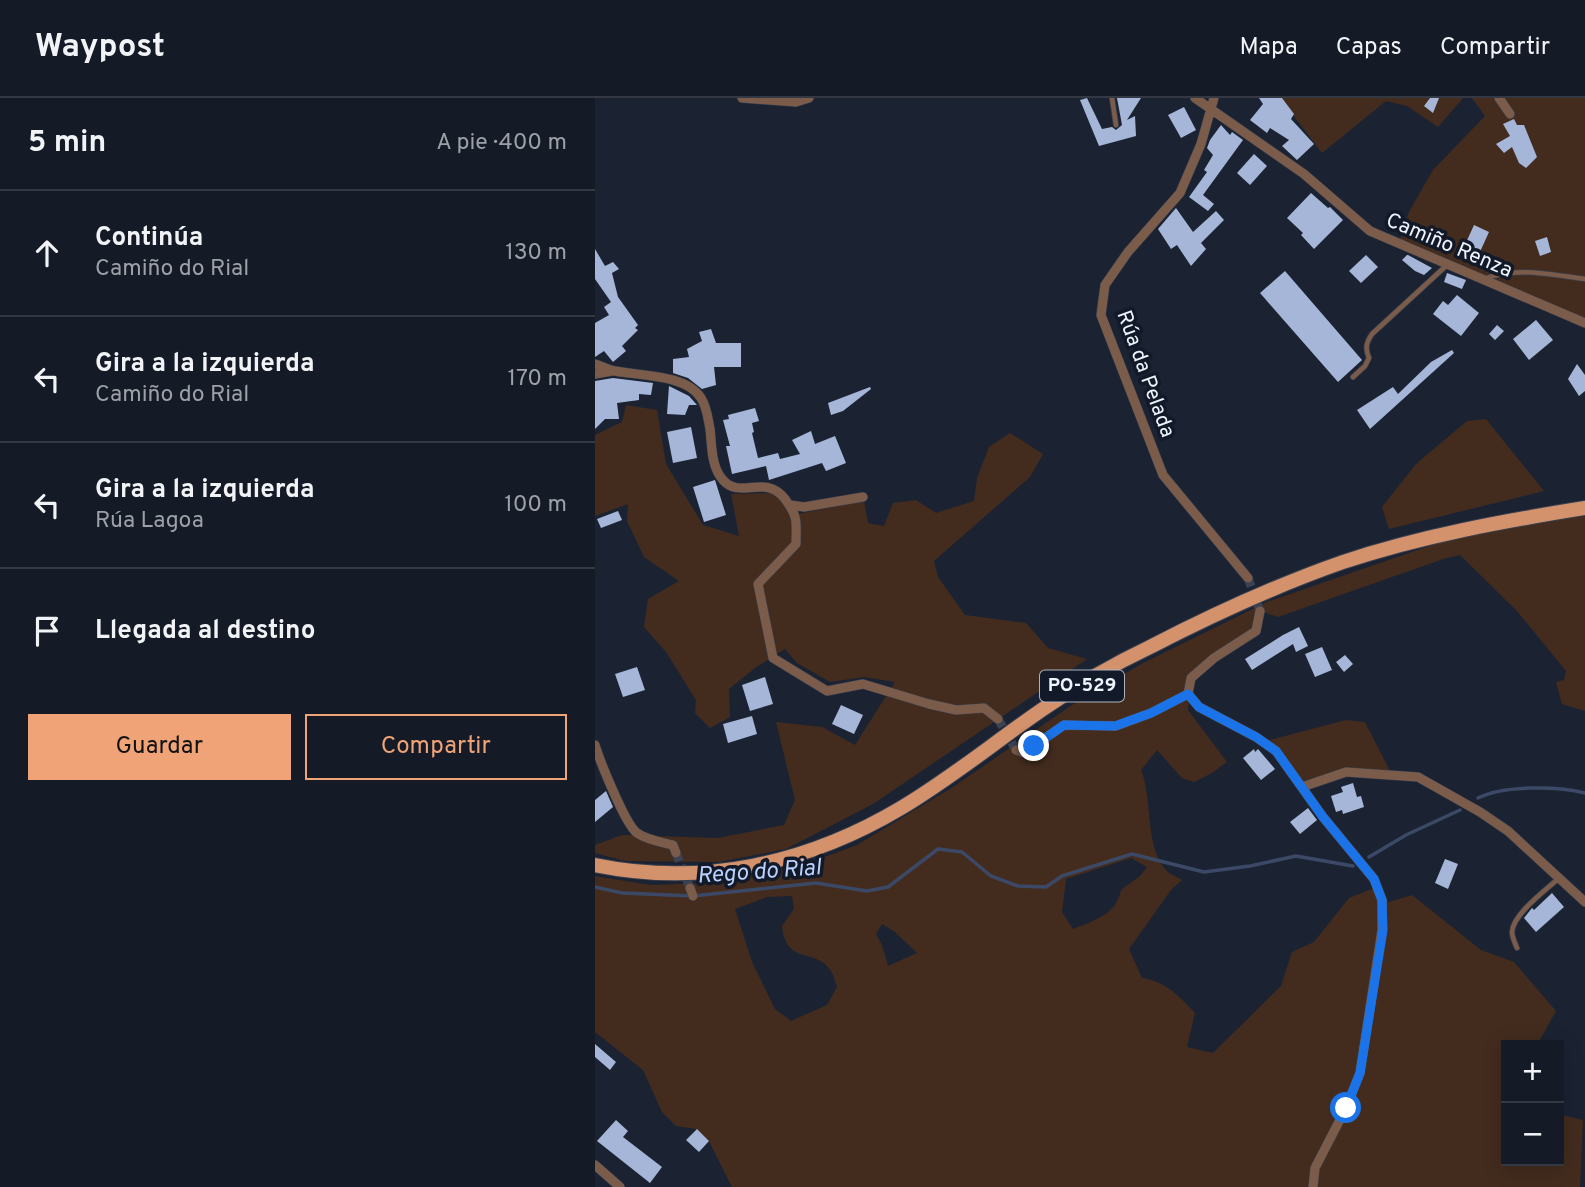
<!DOCTYPE html>
<html lang="es">
<meta charset="utf-8">
<style>
:root{--surface:#141a26;--page:#1d232e;--text:#f1f3f6;--muted:#9da1a7;--line:#333843;--accent:#efa377}
body{margin:0;font-family:Overpass,sans-serif;background:var(--page);color:var(--text)}
.controls{position:absolute;right:21px;bottom:21px;display:grid;overflow:hidden;border-radius:0px;box-shadow:0 4px 18px #0003}
.controls button{width:63px;height:63px;display:grid;place-items:center;padding:0;border:0;border-bottom:2px solid var(--line);background:var(--surface);color:var(--text);font:35px sans-serif}
.stop{position:absolute;width:21px;height:21px;margin:-16px;border:5px solid #1a73e8;border-radius:50%;background:#fff}
.stop.end{background:#1a73e8;border-color:#fff;box-shadow:0 2px 7px #0008}
.list{margin:0;padding:0;list-style:none}
h2{display:flex;justify-content:space-between;align-items:center;height:91px;margin:0;padding:0 28px;font-size:30px}
h2 small{font-size:23px;font-weight:400;color:var(--muted)}
.list li{display:grid;grid-template-columns:46px 1fr auto;gap:21px;align-items:center;box-sizing:border-box;height:126px;padding:0 28px;border-top:2px solid var(--line)}
.list b{display:block;font-size:26px;white-space:nowrap}
.list p{margin:0;font-size:23px;white-space:nowrap;color:var(--muted)}
.list em{font-size:23px;font-style:normal;color:var(--muted)}
.actions{display:flex;gap:14px;padding:21px 28px}
.actions a{flex:1;padding:16px 0;border:2px solid var(--accent);border-radius:0px;text-align:center;font-size:24px;color:var(--accent)}
.actions .main{background:var(--accent);color:#111}
.icon{flex:none;width:38px;height:38px;fill:none;stroke:currentColor;stroke-width:2;stroke-linecap:round;stroke-linejoin:round}
.map{position:relative;flex:none;width:990px;height:1089px;overflow:hidden}
header{display:flex;align-items:center;gap:42px;box-sizing:border-box;height:98px;padding:0 35px;background:var(--surface);border-bottom:2px solid var(--line)}
header strong{font-size:33px}
nav{display:flex;gap:38px;margin-inline-start:auto;font-size:24px}
main{display:flex}
aside{flex:1;background:var(--surface)}
.map>svg:first-child{display:block}
</style>
<header>
<strong>Waypost</strong>
<nav><a>Mapa</a><a>Capas</a><a>Compartir</a></nav>
</header>
<main>
<aside>
<h2>5 min<small>A pie · 400 m</small></h2>
<ul class="list">
<li><svg class="icon" aria-label="ahead" viewBox="0 0 24 24"><path d="M12 20V5M6 11l6-6 6 6"/></svg><div><b>Continúa</b><p>Camiño do Rial</p></div><em>130 m</em></li>
<li><svg class="icon" aria-label="left" viewBox="0 0 24 24"><path d="M17 20v-9H6M10 6l-5 5 5 5"/></svg><div><b>Gira a la izquierda</b><p>Camiño do Rial</p></div><em>170 m</em></li>
<li><svg class="icon" aria-label="left" viewBox="0 0 24 24"><path d="M17 20v-9H6M10 6l-5 5 5 5"/></svg><div><b>Gira a la izquierda</b><p>Rúa Lagoa</p></div><em>100 m</em></li>
<li><svg class="icon" aria-label="arrive" viewBox="0 0 24 24"><path d="M6 21V4h12l-3 4 3 4H6"/></svg><div><b>Llegada al destino</b></div></li>
</ul>
<div class="actions"><a class="main">Guardar</a><a>Compartir</a></div>
</aside>
<div class="map">
<svg width="990" height="1089" viewBox="0 0 990 1089">
<rect width="100%" height="100%" fill="#1b2333"/>
<path fill="#432c1e" fill-rule="evenodd" d="M685,0H868L843,29L812,8L791,3L727,55Z
M877,0H990V225L804,145L814,114L838,72L890,18Z
M31,307L62,312L71,366L108,427L144,438L136,396L177,395L202,416L269,403L273,425L289,428L298,405L321,402L341,415L379,403L382,380L394,349L415,335L448,356L435,379L339,463L343,479L370,517L431,525L453,550L492,561L278,706L191,751L124,764L30,763L0,755V747L27,737L123,740L189,727L200,702L181,624L227,629L260,647L300,584L269,579L235,584L202,565L190,551L160,570L134,591L135,619L115,630L100,615L101,602L71,554L49,529L53,501L84,483L49,459L32,423L33,406L0,418V337L27,324Z
M891,321L949,393L794,431L787,409L821,366L872,323Z
M990,417V613L967,606L961,584L969,582L971,573L922,513L865,457L851,460L683,519L665,513L661,533L596,580L593,612L632,664L617,675L599,684L587,680L562,652L546,672C558,700 549,752 573,774C576,777 583,779 587,782L576,792L534,851L547,880C570,883 584,898 600,915L592,949L618,955L686,888L697,854L719,844L754,800L782,789L794,804L817,797L886,852L919,864L961,913L942,947H911V1063H964V1016L988,1022L985,1089H137L114,1043L101,1031L81,1028L67,1014L48,972L0,934V778L55,787L114,785L205,768L262,747L358,689L477,607L548,565L672,504L840,446L895,433ZM536,760L552,769L545,778L526,792C521,817 500,822 478,831L467,814L471,781ZM197,798L199,811L187,828C191,868 221,849 236,873C239,878 240,884 242,889L232,907L196,923L180,911L157,864L140,811L172,799ZM287,826L300,834L322,855L293,868L287,847L281,836Z
M751,622L770,624L797,677L751,674L707,689L667,644Z"/>
<g fill="none" stroke-linecap="round" stroke-linejoin="round">
<path stroke="#3b4966" stroke-width="3.5" d="M883,700C908,687 963,688 990,695
M774,759L811,737L865,712
M0,789L27,795L98,798L221,785L272,793L293,789L343,751L367,754L396,778L423,788L451,789L467,778L537,756L609,774L655,768L701,758L758,768"/>
</g>
<path fill="#a5b6d8" d="M492,0L507,31L517,29L521,32L527,27L522,0H546L532,22L540,18L541,38L504,48L485,2Z
M664,0H687L699,16L696,21L719,46L702,62L687,48L694,42L675,30L672,35L655,22L668,6Z
M835,0H844L838,15L829,8Z
M589,9L601,32L586,40L573,17Z
M919,21L922,27H929L942,59L931,70L924,65L917,49L909,55L901,46L915,38L908,26Z
M626,27L635,37L637,34L648,42L608,97L619,106L613,113L594,99L612,74L609,72L618,57L612,50L615,42Z
M659,56L672,68L655,87L642,75Z
M716,95L733,110L735,109L748,122L719,151L706,137L708,135L692,120Z
M581,110L598,134L621,113L629,122L606,145L611,151L596,168L582,147L576,151L563,131Z
M879,127L894,134L884,156L869,149Z
M952,139L956,154L945,158L940,143Z
M0,151L10,168L18,164L24,171L17,175L23,199L43,227L40,230L43,232L27,248L31,253L18,264L9,253L0,259V225L14,217L9,209L16,204L0,181Z
M771,157L783,169L766,185L754,173Z
M812,157H813L837,170L829,177L820,173L807,162Z
M690,173L767,262L743,284L665,195Z
M852,175L871,182L867,191L849,184Z
M862,197L884,215L866,238L838,216L848,203L853,207Z
M941,222L958,242L934,262L918,241Z
M902,227L909,233L900,242L894,236Z
M116,231L121,245H146V269H119L121,287L107,291L93,280L78,275V261L94,259L92,251L107,243L104,234Z
M857,252L859,255L775,331L762,312L798,289L803,296L836,264Z
M982,266L990,277V293L984,298L973,281Z
M18,280L58,285L56,297L44,296V302L22,305L24,321H10L0,331V283Z
M74,288L94,298L102,307H94L90,317L72,316Z
M275,289L276,291L248,313L236,317L233,305Z
M160,310L164,323L157,325L159,334L157,335L163,360L183,355L185,361L205,356L197,342L216,333L220,346L240,338L251,365L231,373L227,365L174,382L171,368L137,376L131,348H135L128,322L134,321L133,317Z
M96,329L102,360L78,365L72,334Z
M120,382L131,417L109,424L98,389Z
M23,413L27,422L6,430L2,421Z
M704,529L713,548L701,554L698,546L657,572L650,561L688,537Z
M727,549L737,572L720,579L710,556Z
M750,557L758,566L749,574L741,564Z
M42,569L50,592L28,599L20,576Z
M170,579L178,606L155,613L147,587Z
M246,607L268,617L259,636L237,626Z
M157,618L162,636L133,645L128,626Z
M659,651L660,654L663,651L680,671L666,682L648,660Z
M758,685L762,699L766,698L769,709L748,716L747,712L741,714L736,698L748,694L746,689Z
M11,693L18,709L0,724V702Z
M713,710L722,722L705,736L695,724Z
M850,761L863,766L853,791L840,785Z
M957,795L969,809L941,834L929,820L937,810L939,812Z
M0,946L21,964L15,972L0,959Z
M21,1022L33,1033L28,1039L67,1069L55,1085L2,1043Z
M102,1031L114,1043L104,1054L91,1042Z"/>
<g fill="none" stroke-linecap="round" stroke-linejoin="round">
<path stroke="#3b4251" stroke-width="9" stroke-dasharray="9 4.5" stroke-linecap="butt" d="M653,480L665,513
M403,621L421,652
M81,755L95,790"/>
<g stroke="#39404f" stroke-width="6">
<path id="service" d="M517,0L521,27
M889,181C921,168 957,177 990,181
M758,279L770,268L774,260C770,250 771,245 777,236L852,167
M922,850C920,845 917,839 917,834C918,816 951,792 964,780"/>
</g>
<g stroke="#39404f" stroke-width="10">
<path id="minor" d="M147,0L201,4L214,0
M600,0L709,76L775,133L990,225
M619,0L606,46L585,95L533,154L510,187L506,217L568,377L653,480
M904,0L915,16
M0,266C7,268 13,272 20,273C45,278 91,276 106,300C112,309 113,321 115,331C117,348 116,369 128,382C145,402 170,375 190,401C204,420 201,424 201,446L163,486L178,560L232,593L268,586L334,606L361,612L389,610L403,621
M0,276L17,273
M195,407L209,409L268,399
M593,596L604,609L661,639L681,653L728,719L779,781L787,802V832L765,975L751,1010L720,1070L718,1089
M0,647C5,663 30,726 42,735C52,742 66,744 78,747L81,755
M421,652L429,655L469,627L521,628L556,615L593,596L596,580L619,560L661,533L665,513
M707,689L751,674L823,679L885,714L913,733L990,804
M95,790L98,798
M0,1067L25,1089"/>
</g>
<g stroke="#39404f" stroke-width="16">
<path id="primary" d="M0,767C107,789 212,766 306,710C355,681 400,644 448,611C480,589 519,566 555,549C617,517 682,487 748,464C826,438 909,423 990,410"/>
</g>
<use href="#service" stroke="#7b5b49" stroke-width="4.5"/>
<use href="#minor" stroke="#7b5b49" stroke-width="9"/>
<use href="#primary" stroke="#d4926c" stroke-width="14"/>
</g>
<g fill="none" stroke-linecap="round" stroke-linejoin="round">
<path stroke="#1a73e8" stroke-width="9" d="M439,648L469,627L520,628L556,615L593,596L604,609L661,639L681,653L728,719L779,781L787,802L788,832L765,975L751,1010"/>
</g>
<g text-anchor="middle" dominant-baseline="central" stroke-width="7" stroke-linejoin="round" paint-order="stroke">
<rect fill="#121a29" stroke="#adb3bd" stroke-width="2" x="445" y="572.5" width="84" height="31" rx="5"/>
<g font-size="19" font-weight="bold" fill="#eff4fd">
<text x="487" y="588">PO-529</text>
</g>
<g font-size="21" fill="#eff4fd" stroke="#121a29">
<text transform="translate(854 148) rotate(23)">Camiño Renza</text>
<text transform="translate(550 276) rotate(70)">Rúa da Pelada</text>
</g>
<g font-size="23" font-style="italic" fill="#bcd2fe" stroke="#121a29">
<text transform="translate(164 775) rotate(-4)">Rego do Rial</text>
</g>
</g>
</svg>
<div class="controls">
<button>+</button>
<button>−</button>
</div>
<div class="stop" style="left:751px;top:1010px"></div>
<div class="stop end" style="left:439px;top:648px"></div>
</div>
</main>
